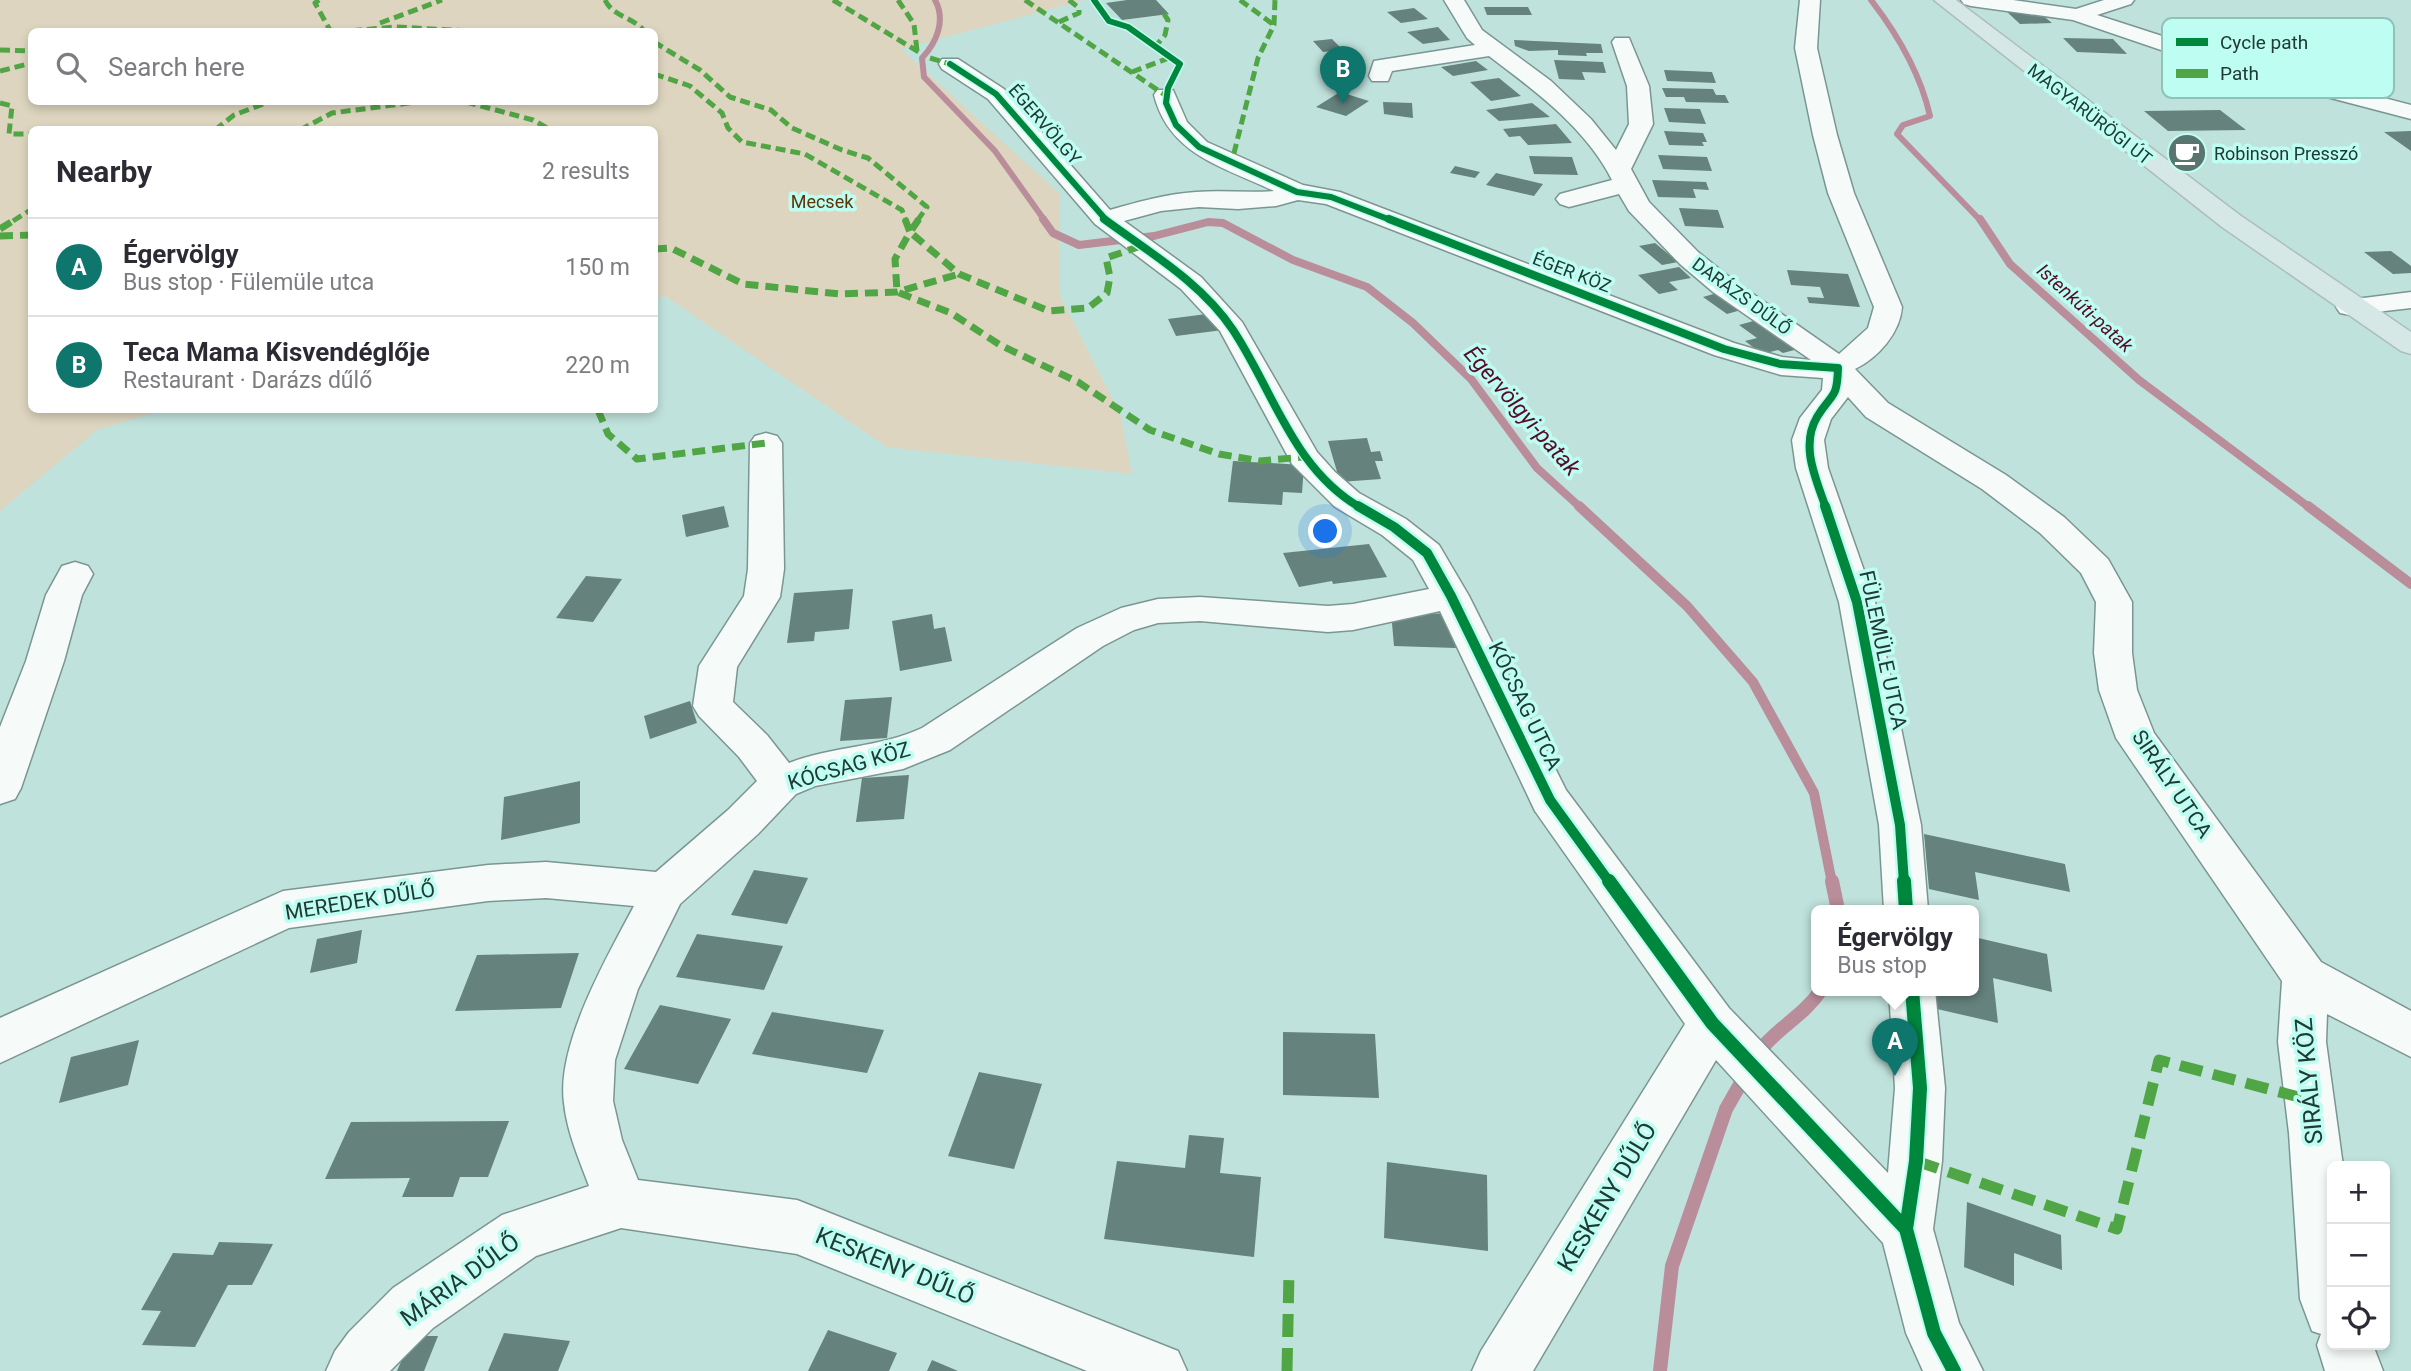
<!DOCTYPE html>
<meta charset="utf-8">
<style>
:root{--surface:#fff;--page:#f2f2f3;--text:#2b2b33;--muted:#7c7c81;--line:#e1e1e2;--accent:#0f766e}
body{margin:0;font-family:Roboto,sans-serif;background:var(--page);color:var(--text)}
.controls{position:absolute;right:21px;bottom:21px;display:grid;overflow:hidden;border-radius:10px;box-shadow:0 4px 10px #0003}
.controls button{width:63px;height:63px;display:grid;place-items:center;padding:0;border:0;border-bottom:2px solid var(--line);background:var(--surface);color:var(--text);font:35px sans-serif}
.you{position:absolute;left:1326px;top:532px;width:24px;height:24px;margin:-18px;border:5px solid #fff;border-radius:50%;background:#1a73e8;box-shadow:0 0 0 10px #1a73e833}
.badge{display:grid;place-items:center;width:46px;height:46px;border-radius:50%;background:var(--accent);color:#fff;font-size:23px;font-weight:700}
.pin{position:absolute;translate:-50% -58px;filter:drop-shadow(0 2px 4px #0008)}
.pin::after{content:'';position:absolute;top:37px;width:24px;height:21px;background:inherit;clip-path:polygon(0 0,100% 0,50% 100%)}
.popup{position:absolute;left:1811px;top:905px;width:168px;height:91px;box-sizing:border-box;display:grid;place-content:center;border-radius:10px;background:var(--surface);filter:drop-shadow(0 2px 5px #0005);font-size:23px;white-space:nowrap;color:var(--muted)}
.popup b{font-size:26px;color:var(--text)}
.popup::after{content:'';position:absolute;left:50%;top:100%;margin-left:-14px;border:14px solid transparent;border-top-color:var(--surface)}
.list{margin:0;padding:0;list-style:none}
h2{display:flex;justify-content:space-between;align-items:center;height:91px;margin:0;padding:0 28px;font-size:30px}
h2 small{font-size:23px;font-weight:400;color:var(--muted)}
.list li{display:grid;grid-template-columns:46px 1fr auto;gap:21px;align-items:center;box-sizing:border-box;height:98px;padding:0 28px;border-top:2px solid var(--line)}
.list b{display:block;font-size:26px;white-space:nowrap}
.list p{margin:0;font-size:23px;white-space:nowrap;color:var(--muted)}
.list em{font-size:23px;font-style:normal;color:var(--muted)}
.icon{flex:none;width:38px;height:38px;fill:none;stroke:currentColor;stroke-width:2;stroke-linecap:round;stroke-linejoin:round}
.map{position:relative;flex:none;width:2411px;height:1371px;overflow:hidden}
.search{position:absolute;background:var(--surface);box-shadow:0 4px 10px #0003;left:28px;top:28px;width:630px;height:77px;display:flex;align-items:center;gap:18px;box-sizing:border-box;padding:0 24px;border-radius:10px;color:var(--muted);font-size:26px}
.panel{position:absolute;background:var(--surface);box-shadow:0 4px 10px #0003;left:28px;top:126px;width:630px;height:287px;border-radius:10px}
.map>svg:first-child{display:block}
</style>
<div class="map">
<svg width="2411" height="1371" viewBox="0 0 2411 1371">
<rect width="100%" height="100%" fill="#c0e2dc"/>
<path fill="#ddd5bf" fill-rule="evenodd" d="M0,0H1084L901,49L1060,194V296L1120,414L1132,474L887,447L665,296L655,298L654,130H32V410H163L97,430L0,511ZM32,32H654V102H32Z"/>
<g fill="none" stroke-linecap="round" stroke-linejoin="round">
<path stroke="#ba8d9b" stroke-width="6" d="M935,0C946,20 937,42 922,58L924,77L995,151L1045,221
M1871,0C1898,35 1920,72 1930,116L1903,125L1897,134L1981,221"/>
<path stroke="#ba8d9b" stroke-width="8" d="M1043,219L1053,233L1079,245L1154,236L1208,222L1223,223L1293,260L1367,287L1413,323L1471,379L1537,468L1581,508
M1980,219L2010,264L2139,380L2310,508"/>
<path stroke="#ba8d9b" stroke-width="10" d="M1579,506L1687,606L1753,682L1814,793L1832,883
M2308,506L2411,584"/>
<path stroke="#ba8d9b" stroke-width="14" d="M1832,881L1838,910
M1757,1054C1775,1029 1804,1016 1821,990
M1660,1371L1672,1266L1726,1109L1746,1074"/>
</g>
<path fill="#65827d" d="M1127,0H1156L1169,14L1122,20L1106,3Z
M1484,7H1528L1532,15H1487Z
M1414,8L1428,19L1401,23L1387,12Z
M2005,10H2036L2052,23L2020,24Z
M1438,27L1450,40L1423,44L1407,32Z
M2063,38L2113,39L2127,54L2077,52Z
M1332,39L1343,50L1323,52L1313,41Z
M1514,40L1601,44L1603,53H1586L1587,56L1558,55V50L1529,51L1515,46Z
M2210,43L2256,45L2268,56L2222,54Z
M1554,60L1603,62L1606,73L1582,72L1585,80L1559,79Z
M1476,61L1488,70L1453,76L1441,67Z
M2296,62L2331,63L2349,78L2313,77Z
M1343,64L1348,72L1325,74L1320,65Z
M1664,70L1712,72L1716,83L1667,81Z
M1499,78L1521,96L1491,101L1470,82Z
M1662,88L1713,89L1716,95H1725L1729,103L1686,102L1684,97H1666Z
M1340,92L1369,101L1346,116L1316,107Z
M1383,102L1412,103L1413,118L1384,114Z
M1532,103L1550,117L1499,121L1486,110Z
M1664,108L1700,109L1706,124L1669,122Z
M2220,110L2246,130L2168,131L2144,111Z
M1556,124L1572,143L1528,145L1520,136L1509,137L1503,129Z
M1664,131L1703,133L1707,142H1702L1704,146L1669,145Z
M2411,131V151L2384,132Z
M1658,155L1707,157L1712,171L1663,169Z
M1529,156L1572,157L1578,175L1534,174Z
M1455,166L1480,172L1475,178L1450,173Z
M1496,173L1543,184L1534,196L1486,185Z
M1652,180L1706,182L1709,190L1693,189L1696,198L1658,197Z
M1679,208L1718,210L1724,228L1685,226Z
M1655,243L1678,262L1662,265L1639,246Z
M2391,251L2411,266V273L2393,274L2364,252Z
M1679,267L1691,278L1669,282L1678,290L1659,294L1638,275Z
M1787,270L1848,274L1860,307L1809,303L1807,297L1824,298L1820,287L1791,285Z
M1717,293L1741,310L1727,314L1703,297Z
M1214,313L1223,330L1176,336L1168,319Z
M1757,320L1798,349L1783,353L1778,350L1762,354L1745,341L1757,338L1739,325Z
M1367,438L1371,452L1380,451L1383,461H1375L1381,479L1340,482L1328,441Z
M1233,461L1304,465L1302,493L1283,492L1282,505L1228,502Z
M724,506L729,527L686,537L682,515Z
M1369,544L1387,577L1333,584L1332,581L1299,587L1283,553Z
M586,576L622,579L593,622L556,618Z
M853,589L849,629L815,632L814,641L787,643L794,593Z
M1391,612L1451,614L1456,648L1394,646Z
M932,614L934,629L945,627L952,661L900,671L892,621Z
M892,697L887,738L840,741L845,700Z
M690,701L697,723L650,739L644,716Z
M909,775L904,819L856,822L862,778Z
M580,781V823L501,840L504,797Z
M1924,834L2065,864L2070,892L1975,872L1979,900L1929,889Z
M754,870L808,878L787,924L731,915Z
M362,930L357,963L310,973L317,939Z
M697,934L783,946L764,990L676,977Z
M1974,937L2047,954L2052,992L1993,978L1998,1023L1937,1009L1936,990H1974Z
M579,953L561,1008L455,1011L477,955Z
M660,1005L731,1019L698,1084L624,1069Z
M772,1012L884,1030L867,1073L752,1054Z
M1283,1032L1375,1034L1379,1098L1283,1095Z
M139,1040L128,1085L59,1103L71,1057Z
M979,1072L1042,1084L1014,1169L948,1156Z
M509,1121L488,1177H460L453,1197H402L410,1178L325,1179L351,1122Z
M1189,1135L1224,1138L1220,1173L1261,1177L1254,1257L1104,1239L1117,1161L1185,1168Z
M1387,1162L1487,1175L1488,1251L1384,1238Z
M1967,1202L2061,1235L2062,1270L2014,1253V1286L1964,1267Z
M219,1242L273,1244L252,1285H228L195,1347L142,1345L161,1311L141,1310L173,1253L213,1255Z
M828,1330L897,1353L889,1371H808Z
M504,1333L570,1341L558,1371H488Z
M412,1336H438L424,1371H397Z
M932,1360L958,1371H927Z"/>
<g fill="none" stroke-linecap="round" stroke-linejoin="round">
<g stroke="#7b9692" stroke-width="3">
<path id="minor" d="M1444,0H1464L1482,30L1551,81L1591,119L1616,150L1629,124L1627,86L1612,42L1615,38H1629L1649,86L1653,124L1631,169L1649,202L1698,252L1733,280L1839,354L1868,328L1874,307L1828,193L1813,135L1795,48L1800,0H1820L1817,48L1837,135L1854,193L1902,307C1900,333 1878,358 1855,369L1888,403L2006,475L2064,517L2108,559L2132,602V653L2137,690L2154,733L2321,962L2411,1011V1057L2327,1014L2326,1042L2343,1166H2332V1345H2373L2383,1371H2325L2317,1345L2321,1334L2312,1331L2300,1299L2289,1133L2278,1042L2282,981L2116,738L2099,690L2094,653L2096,602L2081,573L2040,533L1982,489L1866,417L1848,397L1831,419L1824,440L1828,468L1875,602L1921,825L1928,910H1884L1879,825L1839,602L1796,468L1792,440L1800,418L1822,390L1823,378L1781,375L1714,355L1326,204L1298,200L1276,206L1238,209L1199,207L1161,211L1124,221L1201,277L1242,322L1317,452L1335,472L1359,493L1406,519L1439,545L1469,596L1566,790L1729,1008L1888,1173L1895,1088L1889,990H1935L1945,1088L1942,1161L1933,1229L1959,1323L1983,1371H1923L1906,1333L1883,1243L1716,1060L1533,1371H1472L1481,1351L1685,1024L1535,811L1440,611L1353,630L1328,632L1200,621L1158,623L1134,630L1103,646L950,750L903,769L815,786L796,794L758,834L680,904L638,989L615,1060L613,1101L622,1140L638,1180L797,1200L1178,1351L1187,1371H1087L797,1254L621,1228L536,1256L433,1328L390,1371H326L335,1351L349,1332L393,1288L502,1215L589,1186C579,1159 567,1132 564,1103C556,1045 607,957 634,906L546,898L488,901L289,928L0,1063V1018L283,891L488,865L546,862L656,872L728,810L757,781L739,757L699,716L693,706L699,666L744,596L748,569L750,443L755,436L766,433L777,436L782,443L784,569L780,597L737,667L733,702L767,735L789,763C832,746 879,748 922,728L1077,628L1121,608L1158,599L1200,597L1328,606L1353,604L1429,589L1413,560L1382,535L1335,507L1292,464L1220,331L1181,289L1095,224L988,99L942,69L939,64L942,59H958L1004,89L1110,210C1138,202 1166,194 1196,192C1222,190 1248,193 1274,191C1224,167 1169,155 1154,95L1157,90H1173L1187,122L1207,142L1303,185L1340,192L1734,343L1782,357L1811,360L1713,292L1680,264L1629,211L1619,194L1569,207L1560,204L1556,199L1560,194L1612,180C1586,128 1534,90 1489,56L1392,71L1388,81H1372L1369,76L1374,61L1475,45L1467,38Z
M1961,0H2013L2076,9L2104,0H2134L2131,4L2097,15L2224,56L2411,105V119L2208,66L2073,20L1971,6L1964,4Z
M2411,292V308L2350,315L2340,313L2336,307L2340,301Z
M75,562L88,566L93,574L82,595L64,661L21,788L15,799L0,804V727L26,661L46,595L62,566Z"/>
</g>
<g stroke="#acbebb" stroke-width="3">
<path id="major" d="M1934,0H1956L2241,216L2411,332V354L2401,351L2222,227Z"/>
</g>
<use href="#minor" fill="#f6fbfa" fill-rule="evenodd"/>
<use href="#major" fill="#d6e8e5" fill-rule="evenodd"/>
<path stroke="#50a644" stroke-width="5" stroke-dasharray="10 5" stroke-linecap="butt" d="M319,0L315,3L331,32
M605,0C613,17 634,17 645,32
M833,0L922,54
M898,0L914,24L917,51
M1025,0L1165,95
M1240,0L1274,25
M1059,22L1079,13V8L1069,0
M380,23L442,0
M337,32L395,27L492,32
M654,42L700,70L730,97L771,110L792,128L842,150L868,158L927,207L917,221
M1154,48L1165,35L1168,20L1164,14
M0,50L32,51
M930,58L950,64
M0,71L32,63
M1132,72L1169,58
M654,74L690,86L722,113L728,128L742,142L805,154L902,210L906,221
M466,102L533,120L551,130
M0,103L12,106L9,134H32
M215,130L234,115L269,102
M300,130L332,113L417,102
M1225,159L1232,161L1258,58L1274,25L1275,0
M13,221L32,209"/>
<path stroke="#50a644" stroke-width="7" stroke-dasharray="13 7" stroke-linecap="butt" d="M905,219L910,232L895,259L897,292L951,313L1000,345L1078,382L1150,430L1219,454L1260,461L1303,457
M919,219L910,232L959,274L1049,311L1088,308L1107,293L1110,277L1106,258L1141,246
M0,229L16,219
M0,236L32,235
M654,249L671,248L743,284L840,294L897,292L959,274
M598,410L608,434L637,459L766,443"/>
<path stroke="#50a644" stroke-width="11" stroke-dasharray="23 11" stroke-linecap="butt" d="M1916,1161L2117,1229L2159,1060L2310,1100
M1287,1371L1289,1272"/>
<g stroke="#befef2" stroke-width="9">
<path id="cycleway-far3" d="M1094,0L1109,21L1128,27L1180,64L1168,88L1166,103L1176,125L1199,147L1297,192L1331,197L1393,221
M950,64L996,94L1107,221"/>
</g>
<g stroke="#befef2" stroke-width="11">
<path id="cycleway-far2" d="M1104,219C1149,252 1202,283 1233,330C1274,392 1293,469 1361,508
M1389,219L1724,349L1780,364L1838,368C1837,401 1832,392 1817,417C1800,446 1816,479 1826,508"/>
</g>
<g stroke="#befef2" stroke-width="15">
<path id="cycleway-far1" d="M1358,506L1394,527L1427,553L1451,596L1550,800L1610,883
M1825,506L1857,602L1900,825L1904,883"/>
</g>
<g stroke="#befef2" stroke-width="18">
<path id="cycleway" d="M1609,881L1712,1023L1906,1229
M1904,881L1906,910
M1912,990L1920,1088L1916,1161L1906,1229L1934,1333L1954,1371"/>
</g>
<use href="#cycleway-far3" stroke="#00873e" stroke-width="6"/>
<use href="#cycleway-far2" stroke="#00873e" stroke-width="8"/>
<use href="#cycleway-far1" stroke="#00873e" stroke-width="10"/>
<use href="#cycleway" stroke="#00873e" stroke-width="14"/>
</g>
<defs>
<g id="cafe-disc" transform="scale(2.0125)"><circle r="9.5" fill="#58756f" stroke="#befef2"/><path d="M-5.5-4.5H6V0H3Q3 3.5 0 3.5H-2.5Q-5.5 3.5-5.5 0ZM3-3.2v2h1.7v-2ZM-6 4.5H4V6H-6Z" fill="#fff"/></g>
</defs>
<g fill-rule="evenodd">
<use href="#cafe-disc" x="2187" y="153"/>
</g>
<g text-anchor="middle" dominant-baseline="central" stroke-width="7" stroke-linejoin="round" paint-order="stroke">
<g font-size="18" fill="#203a35" stroke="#befef2">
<text transform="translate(2090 114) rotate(38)">MAGYARÜRÖGI ÚT</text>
<text transform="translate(1045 124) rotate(49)">ÉGERVÖLGY</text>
<text transform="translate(1572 272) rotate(21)">ÉGER KÖZ</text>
<text transform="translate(1742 296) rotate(36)">DARÁZS DŰLŐ</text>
</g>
<g font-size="18" fill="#203a35" stroke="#befef2" text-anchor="start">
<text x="2214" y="153">Robinson Presszó</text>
</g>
<g font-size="18" fill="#5d3405" stroke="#befef2">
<text x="822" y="201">Mecsek</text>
</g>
<g font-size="19" font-style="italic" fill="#560b2a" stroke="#befef2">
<text transform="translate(2085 308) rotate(42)">Istenkúti-patak</text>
</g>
<g font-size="21" fill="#203a35" stroke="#befef2">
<text transform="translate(1883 650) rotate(78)">FÜLEMÜLE UTCA</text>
<text transform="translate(1525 706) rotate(64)">KÓCSAG UTCA</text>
<text transform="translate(849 766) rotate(-16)">KÓCSAG KÖZ</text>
<text transform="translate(2172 784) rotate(56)">SIRÁLY UTCA</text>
<text transform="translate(360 901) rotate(-9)">MEREDEK DŰLŐ</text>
</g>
<g font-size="23" font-style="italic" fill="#560b2a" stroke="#befef2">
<text transform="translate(1522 411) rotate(49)">Égervölgyi-patak</text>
</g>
<g font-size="24" fill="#203a35" stroke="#befef2">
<text transform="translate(2309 1081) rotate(-95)">SIRÁLY KÖZ</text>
<text transform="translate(1607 1197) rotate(-59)">KESKENY DŰLŐ</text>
<text transform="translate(895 1266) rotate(22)">KESKENY DŰLŐ</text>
<text transform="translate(460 1280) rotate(-36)">MÁRIA DŰLŐ</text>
</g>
</g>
<rect x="2162" y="18" width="232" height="80" rx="10" fill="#befef2" stroke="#8fc3b9" stroke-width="2"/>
<rect x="2176" y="38" width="32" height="8" fill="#00873e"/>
<rect x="2176" y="69" width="32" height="9" fill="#50a644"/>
<g font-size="19" fill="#203a35">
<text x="2220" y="49">Cycle path</text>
<text x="2220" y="80">Path</text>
</g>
</svg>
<div class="controls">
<button>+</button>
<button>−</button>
<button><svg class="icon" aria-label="locate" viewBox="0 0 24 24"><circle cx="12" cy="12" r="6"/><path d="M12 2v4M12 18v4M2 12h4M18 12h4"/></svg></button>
</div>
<div class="you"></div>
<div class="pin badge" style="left:1895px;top:1076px">A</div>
<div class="popup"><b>Égervölgy</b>Bus stop</div>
<div class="pin badge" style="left:1343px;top:104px">B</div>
<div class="search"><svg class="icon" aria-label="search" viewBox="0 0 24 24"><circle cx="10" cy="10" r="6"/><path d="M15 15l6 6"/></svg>Search here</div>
<section class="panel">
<h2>Nearby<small>2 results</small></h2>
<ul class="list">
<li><span class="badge">A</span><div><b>Égervölgy</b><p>Bus stop · Fülemüle utca</p></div><em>150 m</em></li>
<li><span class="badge">B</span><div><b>Teca Mama Kisvendéglője</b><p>Restaurant · Darázs dűlő</p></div><em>220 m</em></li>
</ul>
</section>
</div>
